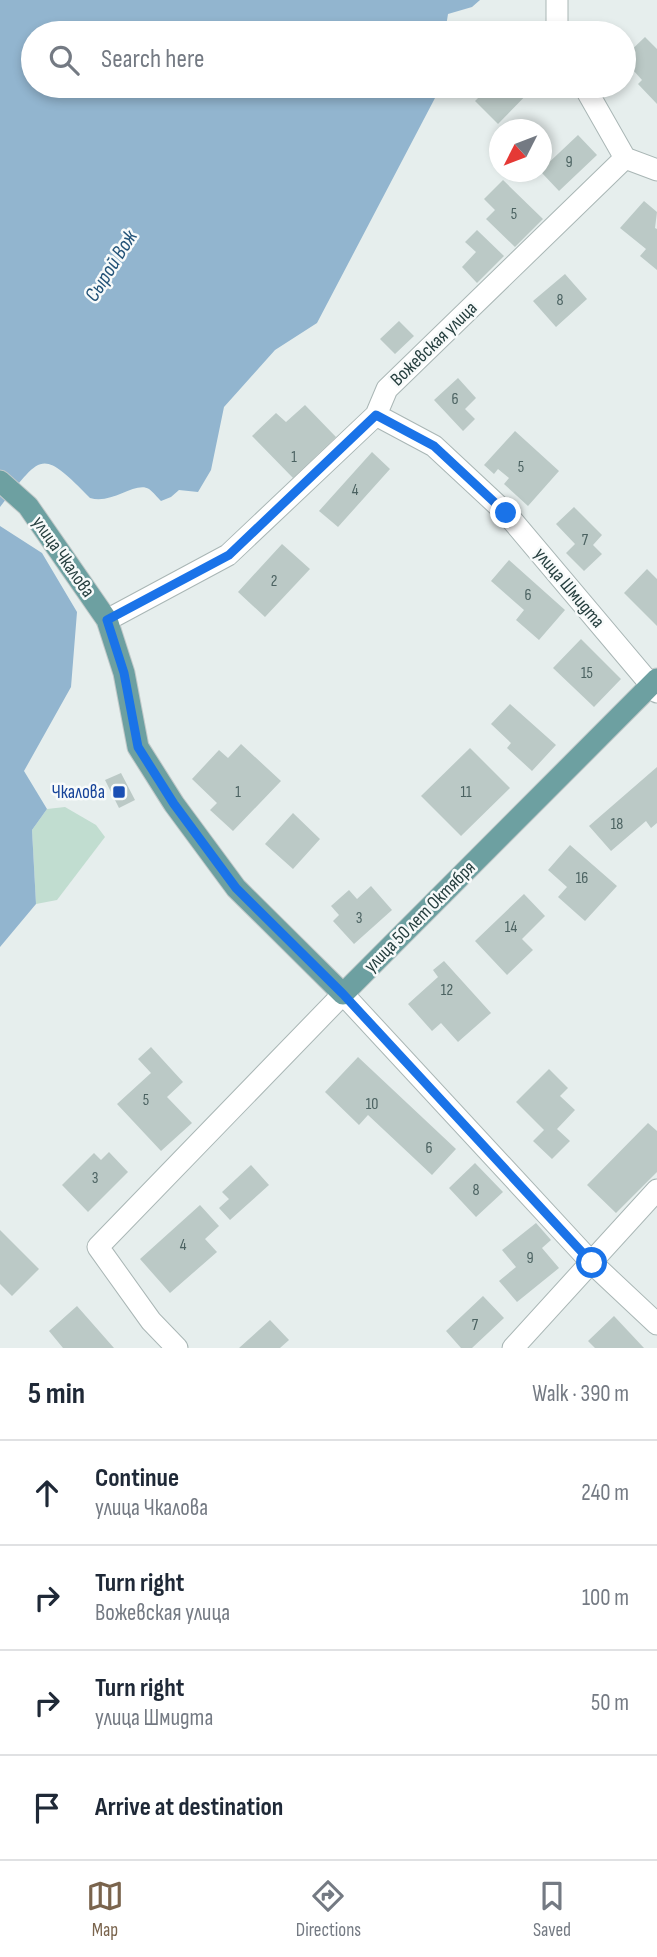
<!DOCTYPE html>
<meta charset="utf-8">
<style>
:root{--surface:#fff;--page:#f2f2f3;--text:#1f2937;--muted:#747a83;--line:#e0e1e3;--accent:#7a644d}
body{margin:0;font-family:"Sofia Sans Condensed",sans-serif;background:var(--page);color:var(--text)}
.compass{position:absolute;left:489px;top:119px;width:63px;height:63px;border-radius:50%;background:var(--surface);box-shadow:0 4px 10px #0003;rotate:228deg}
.stop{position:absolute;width:21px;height:21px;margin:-16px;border:5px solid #1a73e8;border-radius:50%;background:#fff}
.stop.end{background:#1a73e8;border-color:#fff;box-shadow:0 2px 7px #0008}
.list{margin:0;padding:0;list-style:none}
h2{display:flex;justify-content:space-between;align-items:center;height:91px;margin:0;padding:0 28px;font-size:30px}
h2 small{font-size:23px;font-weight:400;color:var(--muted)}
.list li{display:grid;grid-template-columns:46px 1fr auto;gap:21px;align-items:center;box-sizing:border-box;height:105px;padding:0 28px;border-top:2px solid var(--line)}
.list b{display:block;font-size:26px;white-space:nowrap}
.list p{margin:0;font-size:23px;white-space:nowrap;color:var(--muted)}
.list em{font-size:23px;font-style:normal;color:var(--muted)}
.icon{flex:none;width:38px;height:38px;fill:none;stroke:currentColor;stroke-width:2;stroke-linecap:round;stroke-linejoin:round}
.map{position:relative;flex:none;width:657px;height:1348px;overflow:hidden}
.search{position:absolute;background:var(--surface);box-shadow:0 4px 10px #0003;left:21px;right:21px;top:21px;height:77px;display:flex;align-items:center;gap:18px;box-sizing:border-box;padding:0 24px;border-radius:38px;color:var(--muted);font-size:26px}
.sheet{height:511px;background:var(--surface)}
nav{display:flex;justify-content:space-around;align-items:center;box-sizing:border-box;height:98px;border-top:2px solid var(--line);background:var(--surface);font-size:19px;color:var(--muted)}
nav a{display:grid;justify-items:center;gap:4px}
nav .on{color:var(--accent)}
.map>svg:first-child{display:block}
</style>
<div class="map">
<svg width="657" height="1348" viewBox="0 0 657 1348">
<rect width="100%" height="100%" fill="#e6eeed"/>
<path fill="#c1ddd0" d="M65,807L96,825L105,837L57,900L36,904L32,830L47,809Z"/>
<path fill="#92b5cf" d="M0,0H480L472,7L448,14L445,33H33V86H437L435,98L317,323L275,350L224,407L211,470L198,492L179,490L171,497L161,501C158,498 153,492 149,489C135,481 112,505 90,498C40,447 42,455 0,507Z
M0,526L42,553L77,612L71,687L24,771L47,809L32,830L36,904L0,947Z"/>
<path fill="#bbc9c6" d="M645,37L657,49V104L638,84L642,80L624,60V57Z
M490,86H535L498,124L475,101Z
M578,135L597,155L559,191L542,173V169Z
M503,180L543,219L515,247L486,219L495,210L484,199Z
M644,201L657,212L655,228L657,229V270L640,256L646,249L620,228Z
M477,230L504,256L477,283L462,267L476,252L465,242Z
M565,274L587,299L556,327L533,301Z
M399,321L414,336L395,354L380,339Z
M458,378L476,398L465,409L475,419L463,431L434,400Z
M305,405L336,437L293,478L252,436L276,413L286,422Z
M515,431L559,471L528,506L504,484L509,478L498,469L494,474L484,465Z
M372,452L390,469L338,527L319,511Z
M574,507L602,535L593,545L602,554L584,571L566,553L575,544L556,524Z
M282,544L310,569L265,617L238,592Z
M509,560L565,610L539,640L516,620L524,610L491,581Z
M647,569L657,579V626L624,593Z
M581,639L621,679L594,707L553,668Z
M510,704L556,745L532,771L507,748L511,743L491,724Z
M241,744L281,781L233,831L210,810L217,803L192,779L219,750L228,758Z
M470,748L510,788L461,836L421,796Z
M657,767V823L651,828L646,821L611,851L589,826Z
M121,773L135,800L119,808L105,780Z
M293,813L320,839L293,869L265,844Z
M570,845L617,886L585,921L558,897L567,887L548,870Z
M371,886L392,910L354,944L333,921L339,915L331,906L349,890L357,899Z
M524,894L545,916L522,939L533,950L507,975L475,941Z
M444,961L491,1013L458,1042L441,1023L432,1031L408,1004L438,977L433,970Z
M151,1047L183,1082L167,1097L192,1123L161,1151L117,1104L151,1073L138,1059Z
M358,1057L456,1149L432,1175L368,1115L359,1125L325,1092Z
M549,1069L568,1088L560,1096L575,1110L557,1129L570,1141L552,1159L533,1141L544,1130L516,1102Z
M648,1123L657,1131V1172L616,1213L587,1185Z
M109,1152L128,1172L88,1212L62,1185L94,1153L101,1160Z
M475,1163L503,1192L476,1217L449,1188Z
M251,1165L269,1185L230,1220L219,1208L229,1199L222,1192Z
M200,1205L219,1226L205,1239L217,1252L170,1293L140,1259Z
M536,1223L551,1240L542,1248L559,1268L517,1302L499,1281L516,1267L502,1250Z
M0,1230L39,1269L12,1296L0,1284Z
M483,1296L504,1318L472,1348H461L446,1331Z
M77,1306L114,1348H63L49,1331Z
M614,1316L644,1348H595L588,1341Z
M270,1320L289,1340L280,1348H239Z"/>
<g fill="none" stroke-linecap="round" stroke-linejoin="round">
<g stroke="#a9b6b5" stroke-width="23">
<path id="minor" d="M557,0V33
M584,86L625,158
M625,158L657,170
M376,415L434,446L506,513L657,692
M107,620L228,555L376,415L387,389L625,158
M177,1348L151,1321L98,1247L343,994L592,1263L657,1324
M513,1348L657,1190"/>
</g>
<g stroke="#c2c9c9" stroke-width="23">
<path id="major" d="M0,481L28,506L107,620L124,673L138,747L174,804L236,888L343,994L657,679"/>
</g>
<use href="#minor" stroke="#fff" stroke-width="21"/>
<use href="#major" stroke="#6da0a1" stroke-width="21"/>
</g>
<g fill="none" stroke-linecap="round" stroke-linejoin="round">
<path stroke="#1a73e8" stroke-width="9" d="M506,513L434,446L376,415L229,555L107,620L124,673L138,747L174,804L236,888L343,994L592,1263"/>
</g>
<rect fill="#1a4fb4" stroke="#f7fafa" stroke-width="2.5" x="112" y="785" width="14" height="14" rx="3.5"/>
<g text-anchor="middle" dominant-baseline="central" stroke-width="5" stroke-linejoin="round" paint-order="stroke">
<g font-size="16" fill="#4b6261">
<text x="569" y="162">9</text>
<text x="514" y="214">5</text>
<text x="560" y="300">8</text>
<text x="455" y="399">6</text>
<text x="294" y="457">1</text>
<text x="521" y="467">5</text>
<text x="355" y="490">4</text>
<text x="585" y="540">7</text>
<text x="274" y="581">2</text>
<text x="528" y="595">6</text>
<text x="587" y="673">15</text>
<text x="238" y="792">1</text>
<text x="466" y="792">11</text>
<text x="617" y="824">18</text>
<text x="582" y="878">16</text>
<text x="359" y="918">3</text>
<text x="511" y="927">14</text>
<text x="447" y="990">12</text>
<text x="146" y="1100">5</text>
<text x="372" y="1104">10</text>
<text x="429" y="1148">6</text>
<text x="95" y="1178">3</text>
<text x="476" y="1190">8</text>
<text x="183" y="1245">4</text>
<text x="530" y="1258">9</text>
<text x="475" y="1325">7</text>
</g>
<g font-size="19" fill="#263f3f" stroke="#f7fafa">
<text transform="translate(434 344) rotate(-44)">Вожевская улица</text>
<text transform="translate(63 557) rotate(55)">улица Чкалова</text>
<text transform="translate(569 588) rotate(50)">улица Шмидта</text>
<text transform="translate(420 917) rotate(-45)">улица 50 лет Октября</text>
</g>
<g font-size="19" fill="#164399" stroke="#f7fafa" text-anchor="end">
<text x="105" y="792">Чкалова</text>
</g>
<g font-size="21" font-style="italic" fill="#235378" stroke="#f7fafa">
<text transform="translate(111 266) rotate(-58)">Сырой Вож</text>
</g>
</g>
</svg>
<svg class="compass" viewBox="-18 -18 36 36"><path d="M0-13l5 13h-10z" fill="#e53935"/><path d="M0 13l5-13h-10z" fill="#747a83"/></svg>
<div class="stop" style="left:592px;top:1263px"></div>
<div class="stop end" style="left:506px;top:513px"></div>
<div class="search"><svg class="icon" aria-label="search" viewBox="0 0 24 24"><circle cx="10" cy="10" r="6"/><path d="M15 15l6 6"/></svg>Search here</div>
</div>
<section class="sheet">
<h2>5 min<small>Walk · 390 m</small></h2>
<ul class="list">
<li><svg class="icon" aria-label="ahead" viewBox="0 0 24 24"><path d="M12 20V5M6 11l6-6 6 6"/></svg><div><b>Continue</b><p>улица Чкалова</p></div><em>240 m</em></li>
<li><svg class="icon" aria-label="right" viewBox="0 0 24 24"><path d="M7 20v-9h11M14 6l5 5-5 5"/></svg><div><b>Turn right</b><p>Вожевская улица</p></div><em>100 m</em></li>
<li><svg class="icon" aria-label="right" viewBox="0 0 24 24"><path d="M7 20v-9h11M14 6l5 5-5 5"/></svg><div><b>Turn right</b><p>улица Шмидта</p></div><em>50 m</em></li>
<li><svg class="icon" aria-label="arrive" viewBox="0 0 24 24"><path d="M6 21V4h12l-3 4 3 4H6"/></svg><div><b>Arrive at destination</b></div></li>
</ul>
</section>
<nav>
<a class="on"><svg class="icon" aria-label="map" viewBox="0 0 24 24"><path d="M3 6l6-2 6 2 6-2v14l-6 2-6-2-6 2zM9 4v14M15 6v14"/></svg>Map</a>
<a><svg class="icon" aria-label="directions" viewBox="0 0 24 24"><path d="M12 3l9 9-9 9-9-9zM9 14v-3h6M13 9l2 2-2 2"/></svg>Directions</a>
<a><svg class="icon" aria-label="saved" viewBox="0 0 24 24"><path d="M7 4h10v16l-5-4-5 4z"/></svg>Saved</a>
</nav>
